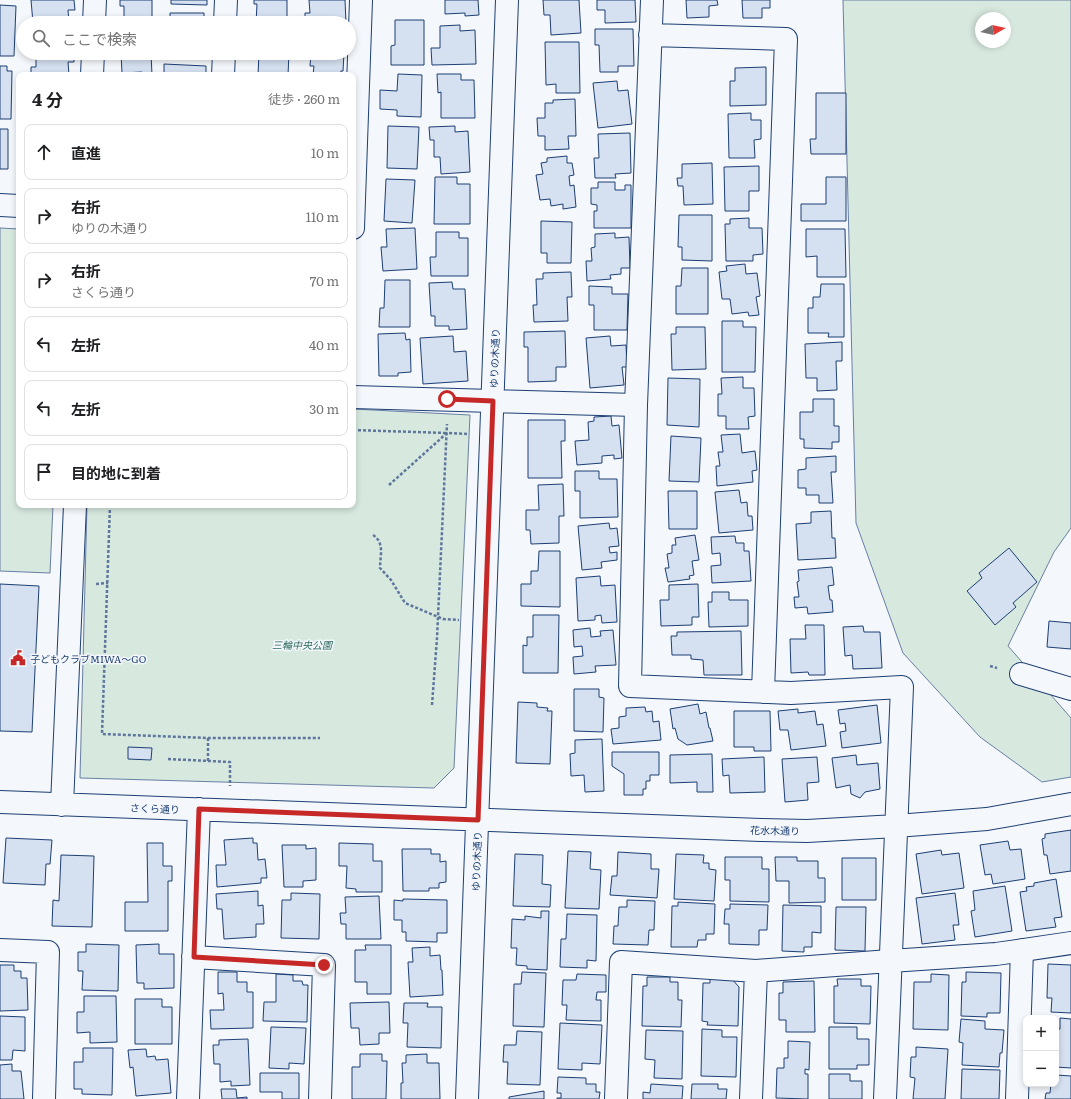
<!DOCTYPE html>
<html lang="ja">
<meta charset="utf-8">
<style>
:root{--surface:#fff;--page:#f2f2f2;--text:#202124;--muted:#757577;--line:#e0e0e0}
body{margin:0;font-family:Literata,"Noto Sans JP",serif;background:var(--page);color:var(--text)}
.controls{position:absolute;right:12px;bottom:12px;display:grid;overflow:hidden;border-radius:8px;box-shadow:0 2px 6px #0003}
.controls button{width:36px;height:36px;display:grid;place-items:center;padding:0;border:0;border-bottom:1px solid var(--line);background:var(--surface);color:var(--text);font:20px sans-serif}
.compass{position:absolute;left:975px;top:12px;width:36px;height:36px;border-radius:50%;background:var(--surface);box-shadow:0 2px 6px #0003;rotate:81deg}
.stop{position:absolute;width:12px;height:12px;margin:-9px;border:3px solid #c62828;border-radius:50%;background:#fff}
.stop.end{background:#c62828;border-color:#fff;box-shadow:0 1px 4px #0008}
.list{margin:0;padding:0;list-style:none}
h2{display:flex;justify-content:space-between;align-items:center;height:52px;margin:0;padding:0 16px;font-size:17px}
h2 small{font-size:13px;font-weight:400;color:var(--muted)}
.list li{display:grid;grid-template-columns:26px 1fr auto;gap:12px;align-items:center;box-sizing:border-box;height:56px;margin:0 8px 8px;padding:0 8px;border:1px solid var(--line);border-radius:8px}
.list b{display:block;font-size:15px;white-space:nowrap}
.list p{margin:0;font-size:13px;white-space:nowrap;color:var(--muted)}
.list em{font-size:13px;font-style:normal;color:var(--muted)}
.icon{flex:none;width:22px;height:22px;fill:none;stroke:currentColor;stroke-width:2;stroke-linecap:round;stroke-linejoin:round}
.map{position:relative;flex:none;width:1071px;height:1099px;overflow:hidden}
.search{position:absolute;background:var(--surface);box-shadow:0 2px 6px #0003;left:16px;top:16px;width:340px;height:44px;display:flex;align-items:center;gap:10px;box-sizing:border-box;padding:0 14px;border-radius:22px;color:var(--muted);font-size:15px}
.panel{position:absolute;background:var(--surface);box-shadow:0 2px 6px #0003;left:16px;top:72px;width:340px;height:436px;border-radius:8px}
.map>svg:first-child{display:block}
</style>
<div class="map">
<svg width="1071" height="1099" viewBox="0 0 1071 1099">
<rect width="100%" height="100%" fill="#f4f7fb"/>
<path fill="#d7e8df" stroke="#687fa3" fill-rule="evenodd" d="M843,0H1071V528L1054,552L1008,646L1071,718V777L1042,782L980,737L903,653L856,523ZM981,18H1005V42H981Z
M0,228L19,229V505H53L50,573L0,571Z
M353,409L470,415L454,768L434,788L80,778L87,505H353Z"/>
<path fill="#d5e0f0" stroke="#1d3f73" d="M31,0H74L75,10H68L69,23H33Z
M120,0H152V19H124V6H120Z
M171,0H207V5L171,4Z
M254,0H287V19H280V23H256L257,4H254Z
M309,0H345L346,23H305V13H310Z
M445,0H478L479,15L465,16V13L445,14Z
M543,0H579L581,33L551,35L550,15H544Z
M597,0H635L636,22L605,23V10H597Z
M686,0H717L718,5L709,6V17L687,18Z
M742,0H770V8H762V18H743Z
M0,5L16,6L14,56H0Z
M170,13H204V23H170Z
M395,20H424V65H391V46L395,45Z
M460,25V31L475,30L476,64L432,65L431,48H440V26Z
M595,29H633L634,66H618V72H600L599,45H595Z
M545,42H579L580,93H556V84L546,85Z
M36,53H74V62H68L69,75H31V67H36Z
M121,53H151L152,75H142V72L122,73Z
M170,53H204V58H170Z
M259,53H289L288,75H258Z
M311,53H344L343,71H341L340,75H313L314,66H310Z
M164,64L206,66V75H164Z
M0,66H7V71H12L11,119H0Z
M766,67V105L730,106V81H735V68Z
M398,74L422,75L421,117L397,116V110L380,109V90L397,91Z
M437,74H461V80H474L475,118H441V92L438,93Z
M617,81L618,91L628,90L632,124L598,128L593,83Z
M816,93H846V154H811L810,139H816Z
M575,99L576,136H568L569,149L545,150V136H538L537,118H545V103H553V100Z
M751,113V120H761V139L754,140L755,158H729L728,114Z
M388,126L419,127L417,169L387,168Z
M455,126V132L468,131L470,172L441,174L440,157H434V140H430L429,127Z
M0,129H8V169H0Z
M630,133L631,173L615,174L616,178H595L594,158H599L598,134Z
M567,156V163H572L574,175L569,176L570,186L574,185L576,207L563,209V204L551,206L550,199L540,200L536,175L543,174L541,163L547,162V158Z
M712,163L713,204L684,205L683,186H678L677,178H682V164Z
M759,166V191H749V211H725L724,167Z
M435,177H457V184H470V224H434Z
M826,177H846V221H801V204H826Z
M386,179L415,180L412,223L384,221Z
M598,182H615V190H625V185H631V228H594V211H597V205L591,204V188H598Z
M679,215H712V261L682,260V247H678Z
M749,218V228H762L763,254L753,255V261H726L725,224H730V219Z
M541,221L572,222L571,263H547V253H541Z
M415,228L417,269L383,271L381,247H387L386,229Z
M806,229H845L846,277H817V256L806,257Z
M436,232H459V238H468V276H431L430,257H436Z
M615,233V238L629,237L630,268H621V274L610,275L611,279L587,281L586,261H592L591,248L595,247V234Z
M745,264L746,274L757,273L760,296L756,297L759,315L749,316L748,312L732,314L730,299H722L719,272L727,271L726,266Z
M682,268H708V314H676V286H681Z
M571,272L572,297H567L568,321L534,322L533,305H537L536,279H543V273Z
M385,280H410V327H379L380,308H384Z
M452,282L453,289H465L467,329L449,330V326H435V316H431L429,283Z
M821,284H844V337H828L829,333H808V308H813V297H820Z
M589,286L612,287V294H628L627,330H594V305H589Z
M722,321H743V327H756L755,372H722Z
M676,327H705L706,369L672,370L671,334H676Z
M565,331L566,367H556V381L528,382V347H524V332Z
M405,333L406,340L410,339L411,372L398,373V376H379L378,334Z
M453,336L454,352L466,351L468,381L423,384L420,338Z
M610,336L611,346L626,345L627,367H622L624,385L590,388L586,338Z
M842,342V361H836L837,390L817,391V378H806L805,344Z
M743,377V388H754L755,416L748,417L749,429H726V416H718V394H722L721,378Z
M668,378L700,379L699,427L667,425Z
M813,399H834V426H839V442H832V449L804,448V439H800V412H813Z
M611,416L612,426L619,425L622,458L614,459V455L602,456V463L577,465L575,441L589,440L588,422L594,421V417Z
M528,420H565V441H561L562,478H528Z
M740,434L742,453L755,451L757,470L752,471L753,482L717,486L716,466H720L718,452H723L721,435Z
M671,436L701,438L699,482L669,481Z
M836,456V472H831L833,503H819V495H806V488H798V470L806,469V458Z
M575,471H599V479H617L618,517L580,518V491H575Z
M563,484L564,516H559V543L531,544L530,530H526V510H539L538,485Z
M739,490L741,503L747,502L748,516H752L753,530L719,533L715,492Z
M668,491H697V529H669Z
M831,511L832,538H835L836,558L798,560L796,524L811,523V512Z
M609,523L610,529L617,528L619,546L609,547L610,553L617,552V560L601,562L602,568L582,570L578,526Z
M695,535L699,560L692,561L694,575L689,576L690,579L668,582L665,568H669L667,554L672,553V545H676L675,538Z
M735,536L736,543H744V551H749L751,581L712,583L711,566L721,565L720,553L712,554L711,537Z
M1009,548L1037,582L1013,603L1016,607L995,625L967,591L982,578L979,573Z
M539,551H560V607L521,606V584H531V571H538Z
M832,567L834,585L828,586L830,600H832L833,612L808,614L807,607L795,608L794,597H799L797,582L799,581L798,570Z
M600,576L601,586L615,585L617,622L602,623L601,615L595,616V620L578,621L576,578Z
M0,584L39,586L32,732L0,731Z
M698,584L699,617H692V625L661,626L660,600H669V585Z
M712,592H729V600H748V626L709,627L708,602H712Z
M533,615H559L558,673H523V645L527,646V637H533Z
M1049,621L1071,623V649L1047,647Z
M805,625H824L825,675H809L808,672L791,673L790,639H806Z
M863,626L864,632H880L882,668L853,669L852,655L845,656L843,627Z
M590,628L591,637L601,636L600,631L613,630L616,665L595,666L596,672L574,674L573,657L583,656L582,646L574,647L573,630Z
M741,631L742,675H704L703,660L691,659V655H672L671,636H677V632Z
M574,689H599V697L604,698L603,732L574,731Z
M518,702L537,703V707L548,708L547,711H552L550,764L516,763Z
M698,704L700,714L706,712L709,728H710L713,741L687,745L678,739L675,728L673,729L670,709Z
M877,705L881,743L842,748L840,732L846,731L845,723L840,724L838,710Z
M645,707L646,712L652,711L653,722L659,721L661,740L613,744L611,729L619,728V717L626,716V708Z
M798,709V713L815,711L817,725L823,724L826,746L791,750L788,730H780L778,711Z
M734,711H770L771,751H754V747H734Z
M602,739L604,791L585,792L584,775L571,776L570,754L575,753V740Z
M128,747L152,748L151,760L128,759Z
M612,752H659V775H650V781H646V789H643V795H624V774L612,766Z
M712,754L713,792H697V782L670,783V755Z
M856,755L857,765L878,763L880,789L865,792L860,798L851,794L850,785L836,788L832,758Z
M764,757L765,792L730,793L729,775L723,776L722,759Z
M817,757L819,782L807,783L808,800L785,802L782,759Z
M1071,830V871L1050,874L1047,855H1044L1042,839L1045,838V834Z
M6,838L52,840L50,864H46L45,885L3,883Z
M253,838V843H257L258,860L265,859L267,878H261V883L217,887L216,865H226L224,840Z
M1008,841L1010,850L1021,849L1025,879L993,884L991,874L985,875L980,845Z
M147,843H163V866H172V881H168V931H125V902H148Z
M339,843L373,844V861H382V892H356V889L346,888L347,866H339Z
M282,845H306V849L316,848V880L303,881V887H284Z
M402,849H431V854H440V862L446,861V882L439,883V888H429V891H403Z
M941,850L942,855L959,853L964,888L922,894L916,854Z
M568,851L591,852L590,869L601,870L599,909L565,908Z
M618,852L651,854V869H659L657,898L610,895L612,876H617Z
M515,854L543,855L542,884L551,885L550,907L513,906Z
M676,854L704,855L703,863H709V869L716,870L714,901L674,899Z
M61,855L94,856L92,927L52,926L53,900L59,901Z
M725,857H762V869H769V902L730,901V880H725Z
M775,857H797V861H818V878H825V902L789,903V881H776Z
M842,858H876V900H842Z
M1056,879L1062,917L1054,918L1056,927L1026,931L1020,892L1027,891L1026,887L1034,886V883Z
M1005,886L1012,931L975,937L971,911L975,910L973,891Z
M258,891V906L263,905L264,924H256V937L224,939L222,909H217L216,894Z
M291,893L320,894L319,939L281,938L282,900H291Z
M955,893L959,925H953L955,940L922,944L916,898Z
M379,896L381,939H346V924H341L340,913H346L345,897Z
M403,899L447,900V933H437V942L406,941V932H402V920H394V900L403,901Z
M627,900L655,901L654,930H649L648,945L613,944L614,926H618L619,907H627Z
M678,902L715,904L714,934H706V940H698L697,947H671L672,906H678Z
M730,904L768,905L767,930H759V945L729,944V924H724L725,909H730Z
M783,905L821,906V933L812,932V947H804V952L782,951Z
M836,907H866L865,951L835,950Z
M541,911H549L547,970L527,969V966L516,965L517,948H511L512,919L525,920V916L541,918Z
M567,914L597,915L596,961L587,960V968L560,967L561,939H566Z
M86,944L119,945L118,991L82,990L83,971H78V952H86Z
M159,944V954H174V988L144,989V983H137L136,945Z
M365,945H391V994H367V982H355V950H366Z
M430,947V956L440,955L441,970H442L443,995L410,997L408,962H413L412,948Z
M1048,964L1071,965V1013L1051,1012L1052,998H1047Z
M0,965H14V971H21V978H27L28,1010L0,1011Z
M218,972H237V982H247V992H253V1028L211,1029L210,1010H224L223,993L218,994Z
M522,972L546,973L544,1027L513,1026L514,984H521Z
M966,972L1001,973L1000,1013H987V1017L961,1016L962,982H966Z
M276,974L293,975V981H302L303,985H308L307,1022L263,1021L264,1002H276Z
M577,974L606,975V992H597L596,1000H601V1021L566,1020L567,1005H562L563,980H576Z
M931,974L949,975L948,1030L913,1029L914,982H931Z
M647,977H670V982H678V1000H682L681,1027L642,1026L643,986H647Z
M710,978H731L739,987L738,1026L707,1025L708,1022L702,1021L703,983H710Z
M837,979H861V986H871L870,1024L834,1023V986H838Z
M814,981L815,1032H786V1020H779V993H783V982Z
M84,996H116L117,1042L90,1043V1032L77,1033V1012H84Z
M135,999H162V1007H172V1044H135Z
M389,1002L390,1033H379V1044L360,1045L359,1028H351L350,1003Z
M404,1003H428L427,1007H442L441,1048L407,1047L408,1023H403Z
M0,1016L25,1017V1051L13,1050L12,1060H0Z
M1060,1018L1071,1019V1068L1056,1067V1029H1060Z
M961,1019L985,1021V1029L1004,1030L1002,1053H1000L999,1067L962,1065L963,1043L959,1042Z
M560,1023L602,1025L600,1064L582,1063V1070L558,1069Z
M271,1027L306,1028L304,1064L289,1063V1069L269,1068Z
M829,1027H857V1039H869V1065H857V1069H829Z
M702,1029L722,1030V1037H737L736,1077L701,1076Z
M646,1030L683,1031L682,1079L654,1078L655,1060L645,1059Z
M517,1031L542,1032L540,1085L507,1084L508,1062H503L504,1045H516Z
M248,1039L250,1085L231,1086V1081L220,1082V1064H214L213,1045H219V1040Z
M788,1041L810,1042L809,1070L805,1069V1074H808V1099L776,1098L777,1068H784V1058H788Z
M916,1047L948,1049L945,1099H913L915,1078L910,1077L911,1057H916Z
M83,1048H113L112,1095L82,1094V1089H74V1062H83Z
M146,1049L147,1057L155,1056L156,1060L168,1059L171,1093L136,1096L133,1067L130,1068L128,1050Z
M360,1054H382V1061H387L386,1099H352V1067H360Z
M427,1054V1063H439L440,1099H401V1083H403L402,1063H406V1055Z
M12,1064V1071H21L24,1099H0V1065Z
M962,1069L1000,1070L999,1099H961Z
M260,1073H299V1099H282V1092H260Z
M829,1074H850V1081H862V1099H829Z
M1056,1075L1071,1076V1099H1045L1046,1093H1050L1051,1084H1056Z
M558,1077L586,1078V1084H596V1092H600L599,1099H557V1098H561V1093H557Z
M651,1084L683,1086L682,1099H643V1092L650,1093Z
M692,1084H718V1089H727L726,1099H691Z
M221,1089H236L237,1098L247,1097V1099H222Z
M544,1091V1099H509V1097Z"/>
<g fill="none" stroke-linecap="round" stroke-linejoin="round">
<g stroke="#1d3f73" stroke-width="24">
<path id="minor" d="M652,0L636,405L630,686L791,693L902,687L885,1099
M94,23L95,0
M225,23L226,0
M650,35L786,39L763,692
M92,75L93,53
M223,75L224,53
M0,205L19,206
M353,228L361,0
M353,397L636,405
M1021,674L1071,689
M0,802L761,830L807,831L896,826L987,819L1071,804
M62,805L75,505
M0,950L48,952L44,1099
M193,957L324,965L320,1099
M188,1099L199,809
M467,1099L507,0
M616,1099L621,962L756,971L890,961L996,954L1071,943
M751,1099L756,971
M1017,1099L1022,950"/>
</g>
<path stroke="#5e769c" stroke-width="2.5" stroke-dasharray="3 2" stroke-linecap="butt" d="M353,430L446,433
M389,485L447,433L467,434
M110,505L102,734L208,738H320
M373,535C385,543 380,556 380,568L391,580L405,603L443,619L459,620
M96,584L108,583
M990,666L997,668
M432,705L437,638L447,424
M208,738V761
M168,759L230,762V786"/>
<use href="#minor" stroke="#f4f7fb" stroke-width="22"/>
</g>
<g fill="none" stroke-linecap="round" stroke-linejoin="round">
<path stroke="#c62828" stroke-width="5" d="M324,965L194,957L199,809L478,820L493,401L447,399"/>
</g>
<defs>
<g id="civic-bare" transform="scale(1.2)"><path d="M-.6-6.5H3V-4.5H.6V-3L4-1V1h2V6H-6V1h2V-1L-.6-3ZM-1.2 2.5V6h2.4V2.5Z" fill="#c62828" stroke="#f4f7fb" stroke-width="2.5" paint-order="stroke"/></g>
</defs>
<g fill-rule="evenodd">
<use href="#civic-bare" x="18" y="658"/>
</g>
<g text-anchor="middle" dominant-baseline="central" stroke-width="3" stroke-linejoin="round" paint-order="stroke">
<g font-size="10" fill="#1d3f73" stroke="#f4f7fb">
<text transform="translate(494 358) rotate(-88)">ゆりの木通り</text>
<text transform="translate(155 808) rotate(2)">さくら通り</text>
<text transform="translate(775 830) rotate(1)">花水木通り</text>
<text transform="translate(476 861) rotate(-88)">ゆりの木通り</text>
</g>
<g font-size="10" font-style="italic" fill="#2c6c60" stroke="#f4f7fb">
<text x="302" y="644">三輪中央公園</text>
</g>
<g font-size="10" fill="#1d3f73" stroke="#f4f7fb" text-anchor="start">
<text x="30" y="658">子どもクラブMIWA～GO</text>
</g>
</g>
</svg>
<div class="controls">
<button>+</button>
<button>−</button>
</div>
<svg class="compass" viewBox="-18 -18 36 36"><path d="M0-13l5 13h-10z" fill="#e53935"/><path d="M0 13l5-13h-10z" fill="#757577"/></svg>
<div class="stop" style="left:447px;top:399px"></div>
<div class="stop end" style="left:324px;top:965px"></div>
<div class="search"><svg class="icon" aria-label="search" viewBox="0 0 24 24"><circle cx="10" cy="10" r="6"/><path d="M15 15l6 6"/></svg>ここで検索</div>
<section class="panel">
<h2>4 分<small>徒歩 · 260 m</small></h2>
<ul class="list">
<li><svg class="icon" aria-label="ahead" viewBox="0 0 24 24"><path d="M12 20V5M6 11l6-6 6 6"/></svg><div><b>直進</b></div><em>10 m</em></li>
<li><svg class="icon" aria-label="right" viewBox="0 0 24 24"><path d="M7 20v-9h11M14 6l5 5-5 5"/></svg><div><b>右折</b><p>ゆりの木通り</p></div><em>110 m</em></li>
<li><svg class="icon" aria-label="right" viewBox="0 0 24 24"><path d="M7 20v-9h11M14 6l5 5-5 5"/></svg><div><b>右折</b><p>さくら通り</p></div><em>70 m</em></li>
<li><svg class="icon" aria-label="left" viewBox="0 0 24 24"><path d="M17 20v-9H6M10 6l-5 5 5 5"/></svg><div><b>左折</b></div><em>40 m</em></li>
<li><svg class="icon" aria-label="left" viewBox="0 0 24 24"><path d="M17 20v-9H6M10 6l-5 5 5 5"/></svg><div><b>左折</b></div><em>30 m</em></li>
<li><svg class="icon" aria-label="arrive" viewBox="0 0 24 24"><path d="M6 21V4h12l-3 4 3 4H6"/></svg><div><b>目的地に到着</b></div></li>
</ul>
</section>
</div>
